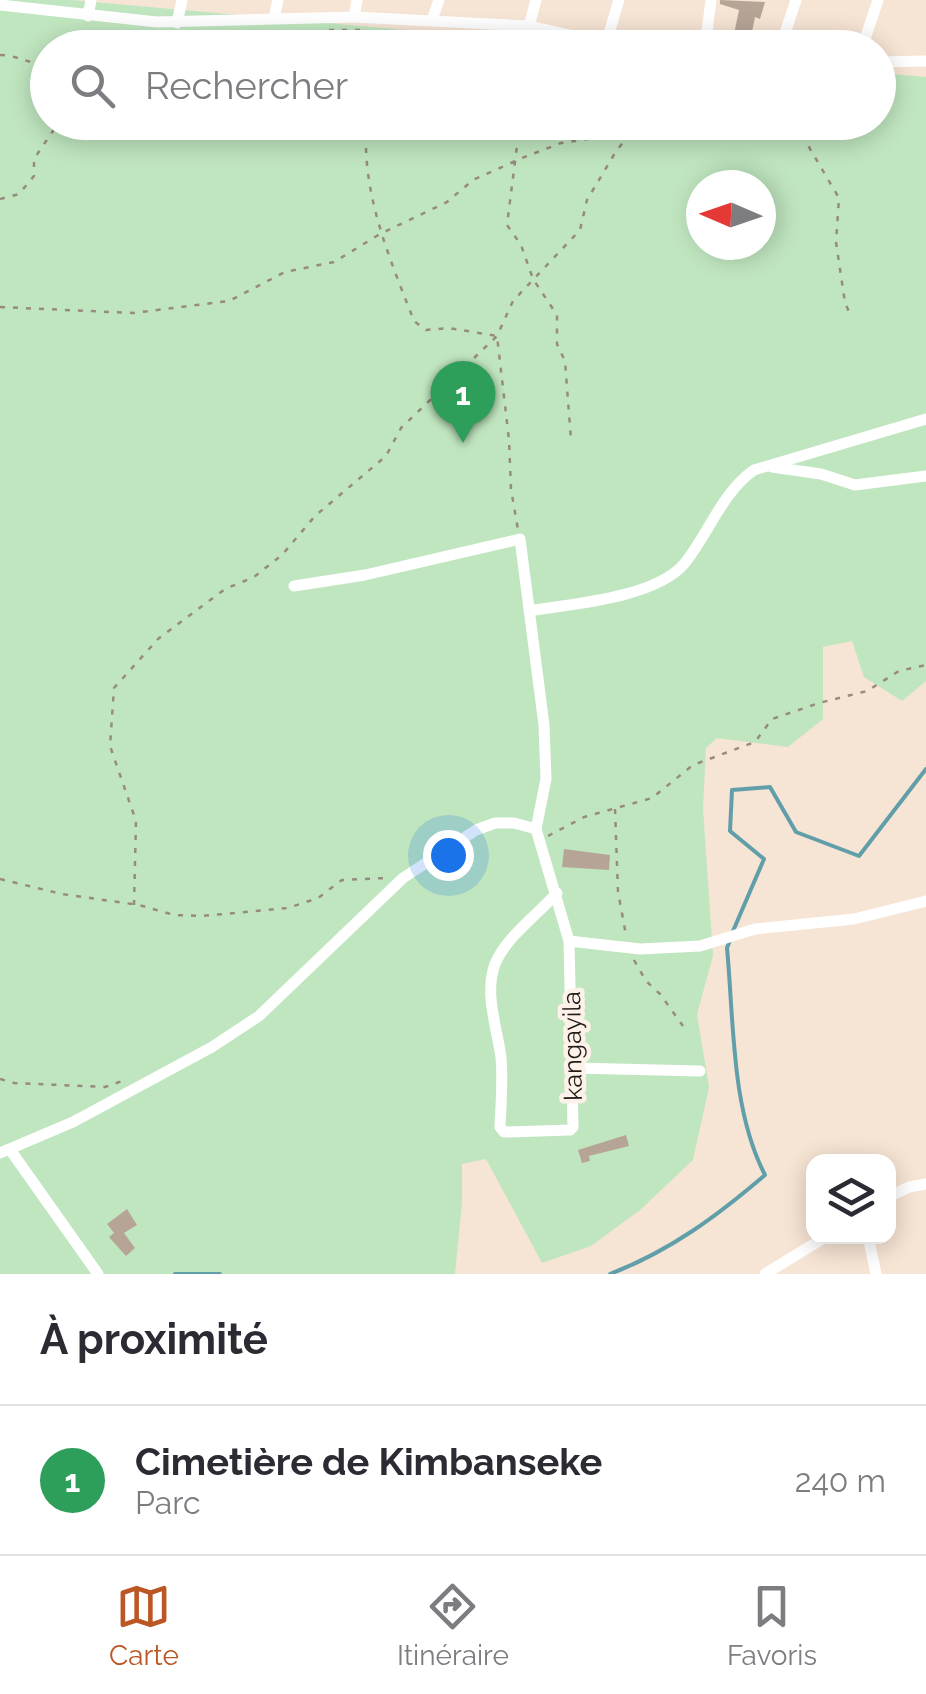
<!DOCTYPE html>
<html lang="fr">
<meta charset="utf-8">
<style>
:root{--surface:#fff;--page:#f2f2f3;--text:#2b2b33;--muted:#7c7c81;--line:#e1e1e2;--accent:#bb5724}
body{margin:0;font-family:Raleway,sans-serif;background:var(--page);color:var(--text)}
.controls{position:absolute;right:30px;bottom:30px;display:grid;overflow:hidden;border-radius:20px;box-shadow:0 5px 25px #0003}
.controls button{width:90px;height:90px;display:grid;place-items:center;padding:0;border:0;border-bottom:2px solid var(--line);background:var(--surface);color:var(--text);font:50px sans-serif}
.compass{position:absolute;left:686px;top:170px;width:90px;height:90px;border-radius:50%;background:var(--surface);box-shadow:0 5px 25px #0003;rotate:272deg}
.you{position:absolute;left:448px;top:855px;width:35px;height:35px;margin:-25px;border:8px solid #fff;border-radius:50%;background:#1a73e8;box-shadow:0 0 0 15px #1a73e833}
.badge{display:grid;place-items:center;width:65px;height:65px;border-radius:50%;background:var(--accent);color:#fff;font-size:32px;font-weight:700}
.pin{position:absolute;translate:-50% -82px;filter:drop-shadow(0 2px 5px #0008)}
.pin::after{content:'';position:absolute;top:52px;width:35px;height:30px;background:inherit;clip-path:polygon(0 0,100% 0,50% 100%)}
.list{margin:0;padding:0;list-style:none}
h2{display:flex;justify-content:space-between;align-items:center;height:130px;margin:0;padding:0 40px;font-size:42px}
h2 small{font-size:32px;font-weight:400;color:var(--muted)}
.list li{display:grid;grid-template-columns:65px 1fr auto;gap:30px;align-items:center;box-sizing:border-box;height:150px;padding:0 40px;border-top:2px solid var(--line)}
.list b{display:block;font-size:38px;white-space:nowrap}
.list p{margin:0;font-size:32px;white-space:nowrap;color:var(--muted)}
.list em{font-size:32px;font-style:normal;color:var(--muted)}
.icon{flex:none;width:55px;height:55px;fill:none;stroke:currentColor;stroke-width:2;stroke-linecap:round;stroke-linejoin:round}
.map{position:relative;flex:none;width:926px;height:1274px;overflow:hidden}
.search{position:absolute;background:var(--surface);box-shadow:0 5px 25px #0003;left:30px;right:30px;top:30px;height:110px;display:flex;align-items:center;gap:25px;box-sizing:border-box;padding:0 35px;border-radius:55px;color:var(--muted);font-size:38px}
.sheet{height:280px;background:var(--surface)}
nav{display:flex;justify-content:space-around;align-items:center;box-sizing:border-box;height:140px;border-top:2px solid var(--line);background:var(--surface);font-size:28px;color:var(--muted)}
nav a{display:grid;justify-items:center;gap:5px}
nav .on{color:var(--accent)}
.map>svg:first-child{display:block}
</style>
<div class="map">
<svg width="926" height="1274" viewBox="0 0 926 1274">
<rect width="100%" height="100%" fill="#f6e4d4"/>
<path fill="#c0e6bf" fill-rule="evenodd" d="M0,0H71L596,47L48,48V122H878L879,73L926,77V681L902,701L864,677L852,641L823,647V719L788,747L717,738L706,748L703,808L713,956L697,1014L709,1087L693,1160L640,1210L591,1246L542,1263L486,1159L462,1164V1203L455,1274H0ZM701,185H761V245H701Z"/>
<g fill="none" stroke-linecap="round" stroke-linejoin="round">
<path stroke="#609faa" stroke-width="4" d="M733,931L764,859L730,831L732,790L770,787L796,832L859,856L926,769
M175,1274H220
M610,1274C670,1251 717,1216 765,1175C731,1109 734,1022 727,948L730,940"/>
</g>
<path fill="#b6a597" d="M720,0L765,2L760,19L755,17L750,42L733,39L739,10L720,4Z
M564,849L610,855L609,870L562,867Z
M626,1135L629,1146L589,1156L590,1161L582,1163L578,1150Z
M127,1209L137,1225L124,1233L135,1248L126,1256L109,1237L114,1233L107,1224Z"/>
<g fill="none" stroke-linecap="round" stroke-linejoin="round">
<path stroke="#978a7e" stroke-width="2.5" stroke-dasharray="5 8" stroke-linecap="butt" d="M329,30H361
M201,48L236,36L257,44L279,42L312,30
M382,48L391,35L403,31
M530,48H540
M0,55C18,55 31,66 48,63
M367,122C360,191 390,259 414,321L426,330L449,328L497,336L509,440L511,489L518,530
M520,122L507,225L521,245L533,279L557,315V344L565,361L571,440
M802,122L803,137L839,198L836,242L845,303L851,316
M0,199L19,194L34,176V159L59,122
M0,307L133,313L229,301L285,272L334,262L380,234L447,202L473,180L522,158L561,143L607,136L632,122
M615,809L618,892L626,935
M548,836L584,817L652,798L693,765L755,742L772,719L819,703L867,691L899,671L926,665
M0,879L62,894L139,905L174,915L202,916L288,908L318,898L342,880L386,878
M134,905L136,821L110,746L114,688L158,639L225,589L254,577L282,555L315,516L386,456L401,428L497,336L513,301L580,230L587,200L615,153L638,122
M634,960L646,981L660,994L683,1026
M0,1079L14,1083L105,1087L125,1080"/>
<path stroke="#fff" stroke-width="11" d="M0,5L157,22L354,17L529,26L606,43L645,48
M88,16L91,0
M354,17L357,0
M274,18L278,0
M432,20L439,0
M177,23L182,0
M529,26L536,0
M606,43L619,0
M705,48L711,0
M780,48L796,0
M862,48L878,0
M878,62L926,61
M772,467L821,474L855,485L926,476
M294,586L365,575L520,539L544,725L546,779L536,829L569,941L573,1127L570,1130L504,1132L500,1127C501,1104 503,1080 501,1057C497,1028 484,993 495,964C506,937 537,915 557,893
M529,611C571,604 655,598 684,564C708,535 722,492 754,470L926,419
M569,941L640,949L700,946L755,929L854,919L926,901
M574,1068L700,1071
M11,1151L98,1274
M0,1153L73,1122L212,1047L259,1016L403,878L476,830L495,823H514L536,829
M888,1197L909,1187L926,1184
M868,1236L876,1274
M765,1274L827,1236"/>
</g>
<g text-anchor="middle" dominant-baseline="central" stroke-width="9" stroke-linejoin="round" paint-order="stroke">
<g font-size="25" fill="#211b15" stroke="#fdf2e9">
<text transform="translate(572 1046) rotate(-91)">kangayila</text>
</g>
</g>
</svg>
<div class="controls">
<button><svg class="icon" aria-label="layers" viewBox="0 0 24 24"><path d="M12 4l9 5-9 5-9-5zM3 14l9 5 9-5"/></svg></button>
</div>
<svg class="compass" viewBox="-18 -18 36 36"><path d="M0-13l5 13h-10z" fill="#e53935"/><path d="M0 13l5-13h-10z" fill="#7c7c81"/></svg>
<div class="you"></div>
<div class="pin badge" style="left:463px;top:443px;background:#2e9e5b">1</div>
<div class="search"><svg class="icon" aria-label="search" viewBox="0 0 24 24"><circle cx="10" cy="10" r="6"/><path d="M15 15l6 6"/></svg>Rechercher</div>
</div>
<section class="sheet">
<h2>À proximité<small></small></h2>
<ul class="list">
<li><span class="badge" style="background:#2e9e5b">1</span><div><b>Cimetière de Kimbanseke</b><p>Parc</p></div><em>240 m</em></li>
</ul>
</section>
<nav>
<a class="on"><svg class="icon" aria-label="map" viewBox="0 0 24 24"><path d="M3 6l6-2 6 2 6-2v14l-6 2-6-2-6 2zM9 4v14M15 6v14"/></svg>Carte</a>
<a><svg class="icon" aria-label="directions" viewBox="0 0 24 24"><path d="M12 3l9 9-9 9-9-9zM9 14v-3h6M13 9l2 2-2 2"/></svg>Itinéraire</a>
<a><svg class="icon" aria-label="saved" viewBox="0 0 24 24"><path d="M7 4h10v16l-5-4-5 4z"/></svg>Favoris</a>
</nav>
